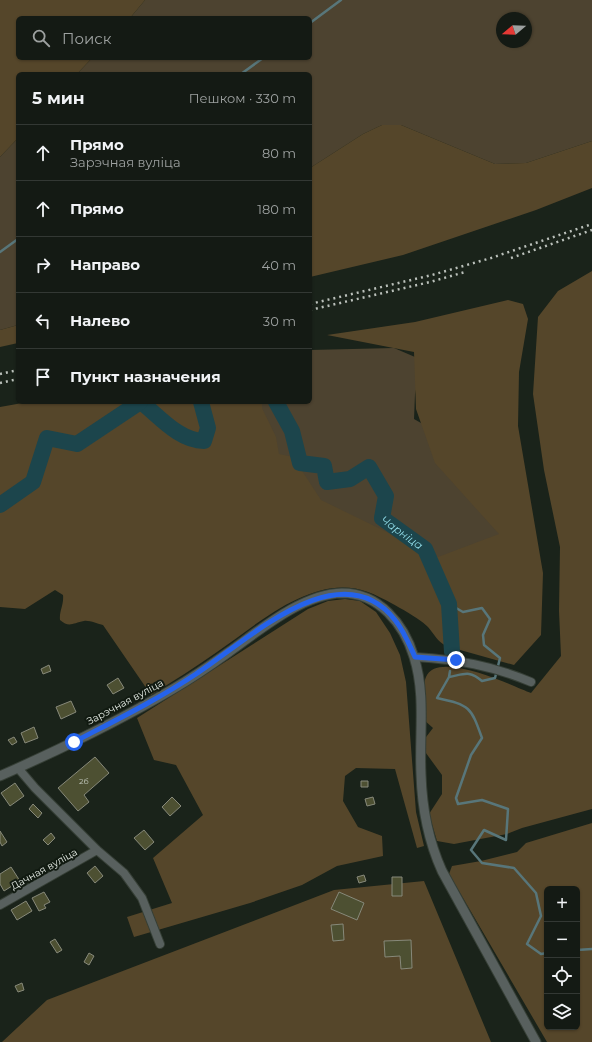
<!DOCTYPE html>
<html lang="ru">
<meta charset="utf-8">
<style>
:root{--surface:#141a14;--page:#1d231d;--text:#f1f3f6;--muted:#9da1a0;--line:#333834}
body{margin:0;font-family:Montserrat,sans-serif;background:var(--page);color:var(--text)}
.controls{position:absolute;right:12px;bottom:12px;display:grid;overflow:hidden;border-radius:6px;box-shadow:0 1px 3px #0004}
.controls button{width:36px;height:36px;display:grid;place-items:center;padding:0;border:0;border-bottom:1px solid var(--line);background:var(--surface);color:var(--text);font:20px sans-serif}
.compass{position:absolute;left:496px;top:12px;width:36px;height:36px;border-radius:50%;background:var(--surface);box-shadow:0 1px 3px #0004;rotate:251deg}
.stop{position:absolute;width:12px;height:12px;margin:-9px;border:3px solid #2563eb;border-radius:50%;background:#fff}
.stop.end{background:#2563eb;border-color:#fff;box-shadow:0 1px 4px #0008}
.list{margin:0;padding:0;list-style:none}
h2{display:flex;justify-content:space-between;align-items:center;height:52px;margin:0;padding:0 16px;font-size:17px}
h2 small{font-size:13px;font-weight:400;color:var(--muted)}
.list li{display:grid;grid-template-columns:26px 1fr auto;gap:12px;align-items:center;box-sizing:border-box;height:56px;padding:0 16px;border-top:1px solid var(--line)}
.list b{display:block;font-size:15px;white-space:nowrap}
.list p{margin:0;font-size:13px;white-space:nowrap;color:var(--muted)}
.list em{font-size:13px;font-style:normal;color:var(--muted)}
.icon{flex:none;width:22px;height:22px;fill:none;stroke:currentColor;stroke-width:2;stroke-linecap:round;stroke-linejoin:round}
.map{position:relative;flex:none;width:592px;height:1042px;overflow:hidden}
.search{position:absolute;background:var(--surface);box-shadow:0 1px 3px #0004;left:16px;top:16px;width:296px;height:44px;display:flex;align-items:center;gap:10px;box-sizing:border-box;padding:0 14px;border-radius:6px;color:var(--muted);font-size:15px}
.panel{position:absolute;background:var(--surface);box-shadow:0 1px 3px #0004;left:16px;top:72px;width:296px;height:332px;border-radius:6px}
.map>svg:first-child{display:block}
</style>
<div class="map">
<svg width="592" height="1042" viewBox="0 0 592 1042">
<rect width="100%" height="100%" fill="#1a231a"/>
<path fill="#4d4330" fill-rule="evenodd" d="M145,0H592V141L526,163L495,164L401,125H382L363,134L310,168V74H77L92,58H310V18H130ZM502,18H526V42H502Z
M18,138V325L0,330V157Z
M394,348L422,360L415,394L414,419L435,431L535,549L413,595L0,505L140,402H310V350Z"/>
<path fill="#55462a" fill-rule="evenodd" d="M0,0H145L130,18H18V58H92L77,74H18V138L0,157Z
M382,125H401L495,164L526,163L592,141V188L536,210L403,255L310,277V168L363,134Z
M592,271V809L522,828L507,834L454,844L437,841L429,814L442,794V775L423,749V741L433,728L424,720C425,715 426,709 426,704C426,695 422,686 426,677C437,649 513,686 531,693L561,656L559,611L560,547L544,470L533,394L538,317L558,291Z
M508,300L523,304L528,319L519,372L518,426L543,573L541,635L514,665L446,646C437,641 435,635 428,627C420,618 380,596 368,592C314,572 258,624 217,652C196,667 173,681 151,695L103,625C98,624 89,620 84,621C73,623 69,628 60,620C59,611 64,605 63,595L55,590L25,609L0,607V407L28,402H262V408L276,437L279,454L293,457L321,500L438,557L499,534L435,463L416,409L414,352L327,335L415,322Z
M18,325V343L0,347V330Z
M345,599L360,601L376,612L390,633L400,655L406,682L416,812L424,846L417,848L395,769L356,768L345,776L343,801L358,827L382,836L383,856L337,866L302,885L250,903L134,937L127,917L172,903L153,858L203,815L176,765L154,760L137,718L308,609L328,601Z
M592,823V1042H547L449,874L452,866L481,861L517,852L526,843ZM547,889H577V1027H547Z
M424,881L491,1042H2L47,1000L334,890Z"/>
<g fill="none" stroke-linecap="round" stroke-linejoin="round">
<path stroke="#58767a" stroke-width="2.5" d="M310,23L341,0
M241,74L263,58
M0,252L18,239
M449,604L463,612L482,608L490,619L483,635L484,645L500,658L495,678L482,681C469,670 465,674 449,677
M450,671L449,677L437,698C470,705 471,707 482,738L471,755L456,798L458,804L482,800L508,809L506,840L484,830L471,850L482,863L514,868L536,893L541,916L527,944L541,954L547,953
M577,950L592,949"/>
<g stroke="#1c454c" stroke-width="16">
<path d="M141,402C159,416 179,441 204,441L208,428L201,402"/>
<path id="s1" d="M276,402L292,431L300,463L324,466L327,482L350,479L369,467L386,496L382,518L425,549L449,604L452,652"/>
<path d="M0,505L33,482L47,438L77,444L140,402"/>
</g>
</g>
<path fill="#4d5032" stroke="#87897a" d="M49,665L51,671L43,674L41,669Z
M118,678L124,688L113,694L107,685Z
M71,701L76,712L61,719L56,707Z
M34,727L38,738L25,743L21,733Z
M14,737L17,742L12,745L8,740Z
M95,757L109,773L84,795L89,802L78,811L58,788Z
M361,781H368V787H361Z
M15,783L24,796L10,806L1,793Z
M172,797L181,806L170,816L162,807Z
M373,797L375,804L367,806L365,799Z
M33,804L42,813L38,818L29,809Z
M144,830L154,842L145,850L134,838Z
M0,831L7,842L2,846L0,842Z
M51,833L55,838L48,845L43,840Z
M95,866L103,876L95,883L87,873Z
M11,867L20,881L4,891L0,884V874Z
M364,875L366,881L359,883L357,877Z
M392,877H402V896H392Z
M44,892L50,902L44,905L46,908L39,911L32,898Z
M339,892L364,903L357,920L331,909Z
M26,901L32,911L17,920L11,910Z
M343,924L344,940L333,941L331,925Z
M55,939L62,950L57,953L50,942Z
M411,940L412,968L401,969L400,956L385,957L384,941Z
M89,953L94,956L89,965L84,962Z
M22,983L24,990L18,992L15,986Z"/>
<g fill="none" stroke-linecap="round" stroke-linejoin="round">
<g stroke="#363f36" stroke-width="10">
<path id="minor" d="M415,657C459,660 490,665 531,682
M18,768L35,788L97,850L124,873L142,898L160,944
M0,905L97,850"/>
</g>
<g stroke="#363f36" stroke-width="11">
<path id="tertiary" d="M0,776C59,750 117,722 173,689C192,678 211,665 229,652C260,630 302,594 342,593C379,593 404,624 414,657C426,695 419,735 421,774C422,808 428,840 442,871L536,1042"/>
</g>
<use href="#minor" stroke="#58605e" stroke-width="8"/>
<use href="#tertiary" stroke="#58605e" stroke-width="9"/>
<path stroke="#bbc1bb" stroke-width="2.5" stroke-dasharray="2 4" stroke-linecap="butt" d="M511,258L592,230
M310,304L432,275L491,258L592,224
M310,310L430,282L465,272
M0,374L18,370
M0,383L18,379"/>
</g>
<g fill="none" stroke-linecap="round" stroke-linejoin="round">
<path stroke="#2563eb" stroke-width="5" d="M74,742C116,720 157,700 196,674C247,641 340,550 395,620C404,631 409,644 415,657L456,660"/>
</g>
<g text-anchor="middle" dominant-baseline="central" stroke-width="4" stroke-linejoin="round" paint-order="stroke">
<g font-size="8" fill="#bec4b8">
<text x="84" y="781">2б</text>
</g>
<g font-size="10" fill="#e4eae4" stroke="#111a11">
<text transform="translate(125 702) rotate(-28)">Зарэчная вуліца</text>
<text transform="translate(44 869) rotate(-29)">Дачная вуліца</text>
</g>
<g font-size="11" font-style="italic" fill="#90dce8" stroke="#111a11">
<text stroke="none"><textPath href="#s1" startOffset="233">Чарніца</textPath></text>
</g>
</g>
</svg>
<div class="controls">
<button>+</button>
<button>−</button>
<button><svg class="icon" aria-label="locate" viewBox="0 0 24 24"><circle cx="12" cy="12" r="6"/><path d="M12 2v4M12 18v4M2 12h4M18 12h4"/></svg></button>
<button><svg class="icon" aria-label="layers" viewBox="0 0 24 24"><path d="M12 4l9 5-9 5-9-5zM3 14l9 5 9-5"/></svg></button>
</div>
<svg class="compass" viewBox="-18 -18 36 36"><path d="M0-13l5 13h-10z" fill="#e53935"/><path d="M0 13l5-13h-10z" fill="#9da1a0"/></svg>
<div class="stop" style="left:74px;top:742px"></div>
<div class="stop end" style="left:456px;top:660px"></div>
<div class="search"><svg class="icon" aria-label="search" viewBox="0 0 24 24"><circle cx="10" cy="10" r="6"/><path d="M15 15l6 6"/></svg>Поиск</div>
<section class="panel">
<h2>5 мин<small>Пешком · 330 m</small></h2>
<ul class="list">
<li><svg class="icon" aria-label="ahead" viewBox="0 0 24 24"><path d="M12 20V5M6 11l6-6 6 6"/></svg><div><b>Прямо</b><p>Зарэчная вуліца</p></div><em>80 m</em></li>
<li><svg class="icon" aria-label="ahead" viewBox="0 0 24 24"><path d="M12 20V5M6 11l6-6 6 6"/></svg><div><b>Прямо</b></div><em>180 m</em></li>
<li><svg class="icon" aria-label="right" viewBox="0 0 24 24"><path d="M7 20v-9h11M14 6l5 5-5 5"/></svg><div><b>Направо</b></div><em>40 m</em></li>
<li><svg class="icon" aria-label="left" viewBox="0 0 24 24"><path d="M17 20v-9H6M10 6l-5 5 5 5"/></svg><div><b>Налево</b></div><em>30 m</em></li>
<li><svg class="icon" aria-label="arrive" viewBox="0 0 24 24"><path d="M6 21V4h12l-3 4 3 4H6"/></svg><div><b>Пункт назначения</b></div></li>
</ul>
</section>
</div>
